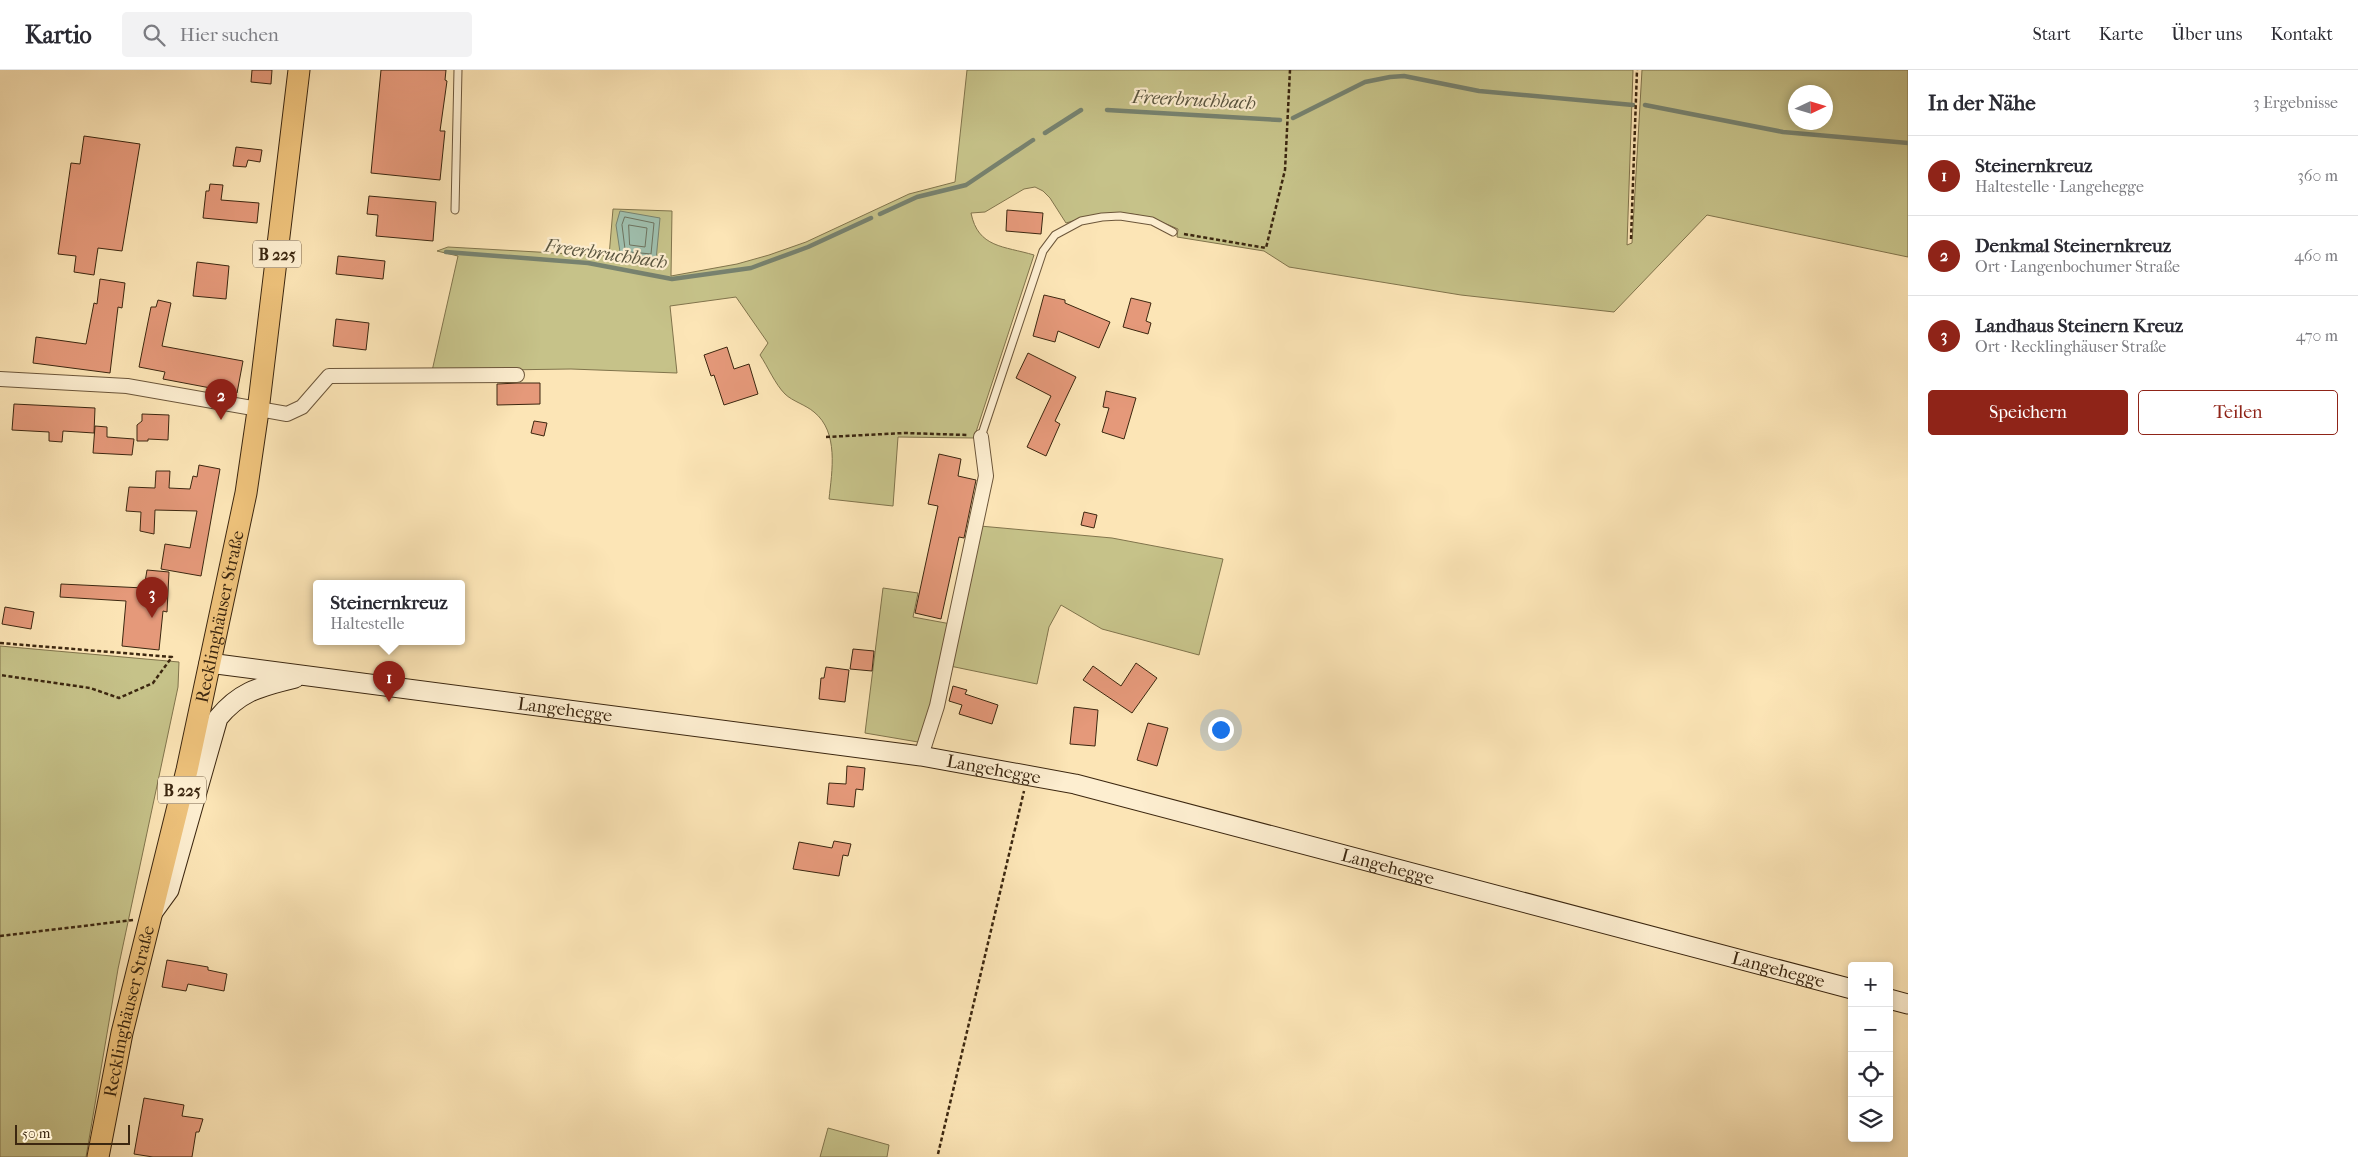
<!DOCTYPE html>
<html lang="de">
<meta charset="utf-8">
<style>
:root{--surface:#fff;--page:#f2f2f3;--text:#2b2b33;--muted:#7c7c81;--line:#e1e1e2;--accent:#8f2418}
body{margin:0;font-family:"IM FELL French Canon",serif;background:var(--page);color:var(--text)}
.controls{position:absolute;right:15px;bottom:15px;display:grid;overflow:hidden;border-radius:5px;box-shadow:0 2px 8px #0003}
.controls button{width:45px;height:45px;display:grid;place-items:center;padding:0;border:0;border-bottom:1px solid var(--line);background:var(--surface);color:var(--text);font:25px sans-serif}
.compass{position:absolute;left:1788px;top:15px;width:45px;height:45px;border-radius:50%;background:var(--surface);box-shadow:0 2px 8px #0003;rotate:86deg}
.scale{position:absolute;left:15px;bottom:12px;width:115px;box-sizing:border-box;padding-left:5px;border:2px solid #3c2710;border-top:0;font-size:14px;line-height:18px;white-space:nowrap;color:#3c2710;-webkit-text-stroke:4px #fdeed0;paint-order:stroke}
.you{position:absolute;left:1220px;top:659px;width:18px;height:18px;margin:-12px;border:4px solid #fff;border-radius:50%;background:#1a73e8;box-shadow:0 0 0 8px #1a73e833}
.badge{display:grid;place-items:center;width:32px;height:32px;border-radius:50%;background:var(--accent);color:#fff;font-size:16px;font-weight:700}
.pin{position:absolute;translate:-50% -41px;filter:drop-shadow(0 1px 2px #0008)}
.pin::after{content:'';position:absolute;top:26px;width:18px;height:15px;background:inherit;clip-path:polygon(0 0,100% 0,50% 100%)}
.popup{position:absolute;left:313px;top:510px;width:152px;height:65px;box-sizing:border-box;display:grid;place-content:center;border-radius:5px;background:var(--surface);filter:drop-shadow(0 1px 4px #0005);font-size:16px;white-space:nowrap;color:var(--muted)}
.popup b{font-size:19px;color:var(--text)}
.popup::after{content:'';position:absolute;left:50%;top:100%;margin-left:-10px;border:10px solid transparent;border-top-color:var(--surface)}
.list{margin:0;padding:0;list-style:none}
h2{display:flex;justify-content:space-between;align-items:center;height:65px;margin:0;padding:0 20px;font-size:21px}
h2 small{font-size:16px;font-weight:400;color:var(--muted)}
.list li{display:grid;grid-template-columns:32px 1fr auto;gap:15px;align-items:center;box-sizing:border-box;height:80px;padding:0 20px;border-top:1px solid var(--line)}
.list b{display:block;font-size:19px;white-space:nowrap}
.list p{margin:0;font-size:16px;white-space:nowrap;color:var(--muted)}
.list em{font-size:16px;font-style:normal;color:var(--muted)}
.actions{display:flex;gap:10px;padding:15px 20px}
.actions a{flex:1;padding:11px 0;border:1px solid var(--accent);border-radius:5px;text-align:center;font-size:18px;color:var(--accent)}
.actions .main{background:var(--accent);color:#fff}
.icon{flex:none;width:28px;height:28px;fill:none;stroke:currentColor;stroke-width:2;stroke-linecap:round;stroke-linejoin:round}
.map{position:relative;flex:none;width:1908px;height:1087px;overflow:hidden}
header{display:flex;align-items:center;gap:30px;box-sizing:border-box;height:70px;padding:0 25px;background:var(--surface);border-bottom:1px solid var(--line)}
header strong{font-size:24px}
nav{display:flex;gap:28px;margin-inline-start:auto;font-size:18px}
.search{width:350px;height:45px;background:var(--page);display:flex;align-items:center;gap:12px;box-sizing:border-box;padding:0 18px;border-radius:5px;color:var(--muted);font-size:19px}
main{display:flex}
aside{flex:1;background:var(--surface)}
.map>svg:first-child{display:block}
</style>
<header>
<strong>Kartio</strong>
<div class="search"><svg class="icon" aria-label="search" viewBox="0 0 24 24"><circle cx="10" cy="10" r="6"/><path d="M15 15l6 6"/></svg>Hier suchen</div>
<nav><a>Start</a><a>Karte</a><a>Über uns</a><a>Kontakt</a></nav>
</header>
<main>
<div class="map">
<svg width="1908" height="1087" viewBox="0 0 1908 1087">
<rect width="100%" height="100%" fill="#fce5b6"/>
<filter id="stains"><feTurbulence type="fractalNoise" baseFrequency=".004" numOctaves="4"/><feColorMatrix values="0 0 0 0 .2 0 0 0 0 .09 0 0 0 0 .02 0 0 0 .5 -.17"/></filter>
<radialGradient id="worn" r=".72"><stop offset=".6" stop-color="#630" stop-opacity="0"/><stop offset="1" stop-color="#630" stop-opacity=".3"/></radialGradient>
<path fill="#c6c289" stroke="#81744c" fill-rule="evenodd" d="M967,0H1633L1627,175L1632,173L1642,0H1908V187L1707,145L1614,242L1461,225L1289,197L1264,181L1177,167L1178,159C1133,139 1113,139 1066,153L1050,128L1043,121L1035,117L1024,119L985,142L971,143C978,178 1004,176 1034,185L974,368L898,367L893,436L829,429C832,401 839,362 814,342C806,335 792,331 785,324C775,314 768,297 760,285L768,273L736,227L670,236L677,303L571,299L432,301L458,186L437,181L448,177L609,186L613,139L672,141L671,206L737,194L769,185L806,172L909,124L955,112ZM1796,22H1826V52H1796Z
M980,456L1112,468L1223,489L1199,585L1102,559L1061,535L1049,557L1037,614L950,596Z
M883,518L918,523L913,547L951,554L930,643L918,672L865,663Z
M0,576L179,592L178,617L118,899L86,1087H0Z
M828,1058L889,1075L887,1087H820Z"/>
<path fill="#9fbfae" stroke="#77826f" d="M620,141L660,148L656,190L628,187L620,182L616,155Z"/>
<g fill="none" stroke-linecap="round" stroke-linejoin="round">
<path stroke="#6e735f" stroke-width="1" d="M625,147L654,153L651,184L630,182L625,179L622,155Z
M629,155L647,158L645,177L630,175Z"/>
<path stroke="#77826f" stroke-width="4.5" d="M1645,35L1783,62L1908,73
M1107,40L1280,50
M1293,48L1365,12L1390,7L1404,6L1479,21L1633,35
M1045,63L1081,40
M880,144L917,127L966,115L1033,70
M446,182L588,193L672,209L751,198L808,177L871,148"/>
</g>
<path fill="#e5997a" stroke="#3c2710" d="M252,0H272L271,14L251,12Z
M381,0H446L445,10L447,11L440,61H445L440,110L371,103Z
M84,66L140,74L122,181L98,178L94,205L74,202L76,186L58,184L71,93L80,94Z
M236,77L262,80L260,92L248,90L246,97L233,96Z
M210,114L223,115L221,130L259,133L257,153L203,148L206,121H209Z
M369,126L436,132L433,171L376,166L378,145L367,144Z
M1007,140L1043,143L1041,164L1006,161Z
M338,186L385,191L383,209L336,204Z
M197,192L229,196L226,229L193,226Z
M100,209L125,213L122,238L118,237L110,303L33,293L36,267L86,274L94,233L97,234Z
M1044,225L1065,230V233L1110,252L1099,278L1058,261L1055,272L1033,266Z
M1131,228L1151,233L1146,251L1151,253L1148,264L1123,257Z
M158,230L171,233L162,276L243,291L237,323L163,309L165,302L139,297L151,237H156Z
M336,249L369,253L366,280L333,276Z
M727,277L734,299L749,294L758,324L724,335L714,305L711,306L704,285Z
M1028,283L1076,307L1055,351L1060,354L1046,386L1027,377L1051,326L1016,308Z
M518,313H540V334L497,335V314Z
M1106,321L1136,328L1124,369L1102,362L1109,338L1103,337Z
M14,334L95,338L94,363L63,361L62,372L49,371V362L12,360Z
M142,344L169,345L168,370L148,369V371H137V355L142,351Z
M534,351L547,353L544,366L531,363Z
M95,356L107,357V367L134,369L132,385L93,383Z
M939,384L961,389L958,406L976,410L964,468L959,467L941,549L915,543L938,436L928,434Z
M199,395L220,399L201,506L161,499L165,474L190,478L197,441L155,440L154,464L140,461L141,442L126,441L129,417L155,418L156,401H170L169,418L190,419L193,406L197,407Z
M1084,442L1097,445L1094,458L1081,455Z
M147,500L169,502L167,542L163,541L159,580L122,576L126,531L60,527L61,514L144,518Z
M5,537L34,542L31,559L2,554Z
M853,579L874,581L872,601L850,599Z
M1136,593L1157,608L1132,643L1083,610L1093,596L1121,616Z
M826,597L849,600L845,632L819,629L821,608H824Z
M953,616L967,620L965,624L998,635L992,654L959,644L962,635L949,631Z
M1074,637L1098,640L1095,676L1070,674Z
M1148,653L1168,658L1157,696L1137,690Z
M847,696L865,698L863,720L856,719L854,737L827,734L829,713L846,714Z
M834,771L851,774L848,786L843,785L839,806L793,799L799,772L832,778Z
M167,890L208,897V900L227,904L224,921L188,914L186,921L162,917Z
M144,1028L184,1035L182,1046L203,1049L199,1062H196L192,1087H153L134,1084Z"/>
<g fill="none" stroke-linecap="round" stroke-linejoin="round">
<g stroke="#6c563a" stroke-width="9">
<path id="lane" d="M455,140L458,0
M981,367L1043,181L1055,165L1081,151L1102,147L1120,146L1152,151L1173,162"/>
</g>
<g stroke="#6c563a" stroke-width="16">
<path id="street" d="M0,309L127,316L287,344L302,337L329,306L517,305
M921,686L937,636L986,406L981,367"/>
</g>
<g stroke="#3c2710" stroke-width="21">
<g id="secondary">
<path id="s1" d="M209,593L921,686L1075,714L1852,919"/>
<path d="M153,842L169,820L218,648C241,620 261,617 295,608"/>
<path d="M1889,929L1908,934"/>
</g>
</g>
<g stroke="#3c2710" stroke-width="23">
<g id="primary">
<path id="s2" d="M98,1087L122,963L187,700L246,423L258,341L299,0"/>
</g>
</g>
<path stroke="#3c2710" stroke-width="2.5" stroke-dasharray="4 2.5" stroke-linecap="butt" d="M1184,164L1266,178L1285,100L1290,0
M1631,169L1637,0
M826,367L904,363L967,365
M0,573L172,587L153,613L119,628L90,618L0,605
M0,866L133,850
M938,1084L1024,721"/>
<use href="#lane" stroke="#fdeed0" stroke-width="7"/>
<use href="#street" stroke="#fdeed0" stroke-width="14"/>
<use href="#secondary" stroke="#fdeed0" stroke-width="19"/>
<use href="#primary" stroke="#eec27b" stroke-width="21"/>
</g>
<g text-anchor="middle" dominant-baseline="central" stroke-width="4.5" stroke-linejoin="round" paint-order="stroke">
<g fill="#fdeed0" stroke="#76634a" stroke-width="1">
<rect x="253" y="170.5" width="48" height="27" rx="4"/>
<rect x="158" y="706.5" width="48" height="27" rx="4"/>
</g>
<g font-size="16" font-weight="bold" fill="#3c2710">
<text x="277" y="184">B 225</text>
<text x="182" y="720">B 225</text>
</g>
<g font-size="18" fill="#3c2710" stroke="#fdeed0">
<text stroke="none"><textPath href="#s2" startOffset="554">Recklinghäuser Straße</textPath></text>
<text stroke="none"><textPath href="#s1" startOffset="359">Langehegge</textPath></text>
<text stroke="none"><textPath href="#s1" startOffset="792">Langehegge</textPath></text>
<text stroke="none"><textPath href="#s1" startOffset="1198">Langehegge</textPath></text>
<text stroke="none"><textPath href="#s1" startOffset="1602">Langehegge</textPath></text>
<text stroke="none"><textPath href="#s2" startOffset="149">Recklinghäuser Straße</textPath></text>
</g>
<g font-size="19" font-style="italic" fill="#5a553f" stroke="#fdeed0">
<text transform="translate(1194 30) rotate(3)">Freerbruchbach</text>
<text transform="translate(606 184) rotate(8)">Freerbruchbach</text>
</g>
</g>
<rect width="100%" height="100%" filter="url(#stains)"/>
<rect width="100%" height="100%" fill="url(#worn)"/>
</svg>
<div class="controls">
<button>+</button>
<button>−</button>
<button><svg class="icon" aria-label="locate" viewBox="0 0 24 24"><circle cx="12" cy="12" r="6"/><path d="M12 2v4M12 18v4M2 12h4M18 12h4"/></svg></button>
<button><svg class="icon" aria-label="layers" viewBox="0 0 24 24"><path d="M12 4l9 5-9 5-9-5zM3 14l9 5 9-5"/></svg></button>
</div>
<svg class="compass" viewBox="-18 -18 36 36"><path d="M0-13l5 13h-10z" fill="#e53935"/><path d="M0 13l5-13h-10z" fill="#7c7c81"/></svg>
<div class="scale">50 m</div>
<div class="you"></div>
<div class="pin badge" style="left:389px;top:632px">1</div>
<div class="popup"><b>Steinernkreuz</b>Haltestelle</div>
<div class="pin badge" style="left:221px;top:350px">2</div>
<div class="pin badge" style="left:152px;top:548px">3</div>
</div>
<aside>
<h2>In der Nähe<small>3 Ergebnisse</small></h2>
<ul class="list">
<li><span class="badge">1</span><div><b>Steinernkreuz</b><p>Haltestelle · Langehegge</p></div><em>360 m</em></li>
<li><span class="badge">2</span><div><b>Denkmal Steinernkreuz</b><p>Ort · Langenbochumer Straße</p></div><em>460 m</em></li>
<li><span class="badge">3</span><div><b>Landhaus Steinern Kreuz</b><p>Ort · Recklinghäuser Straße</p></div><em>470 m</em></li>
</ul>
<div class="actions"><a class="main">Speichern</a><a>Teilen</a></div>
</aside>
</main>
